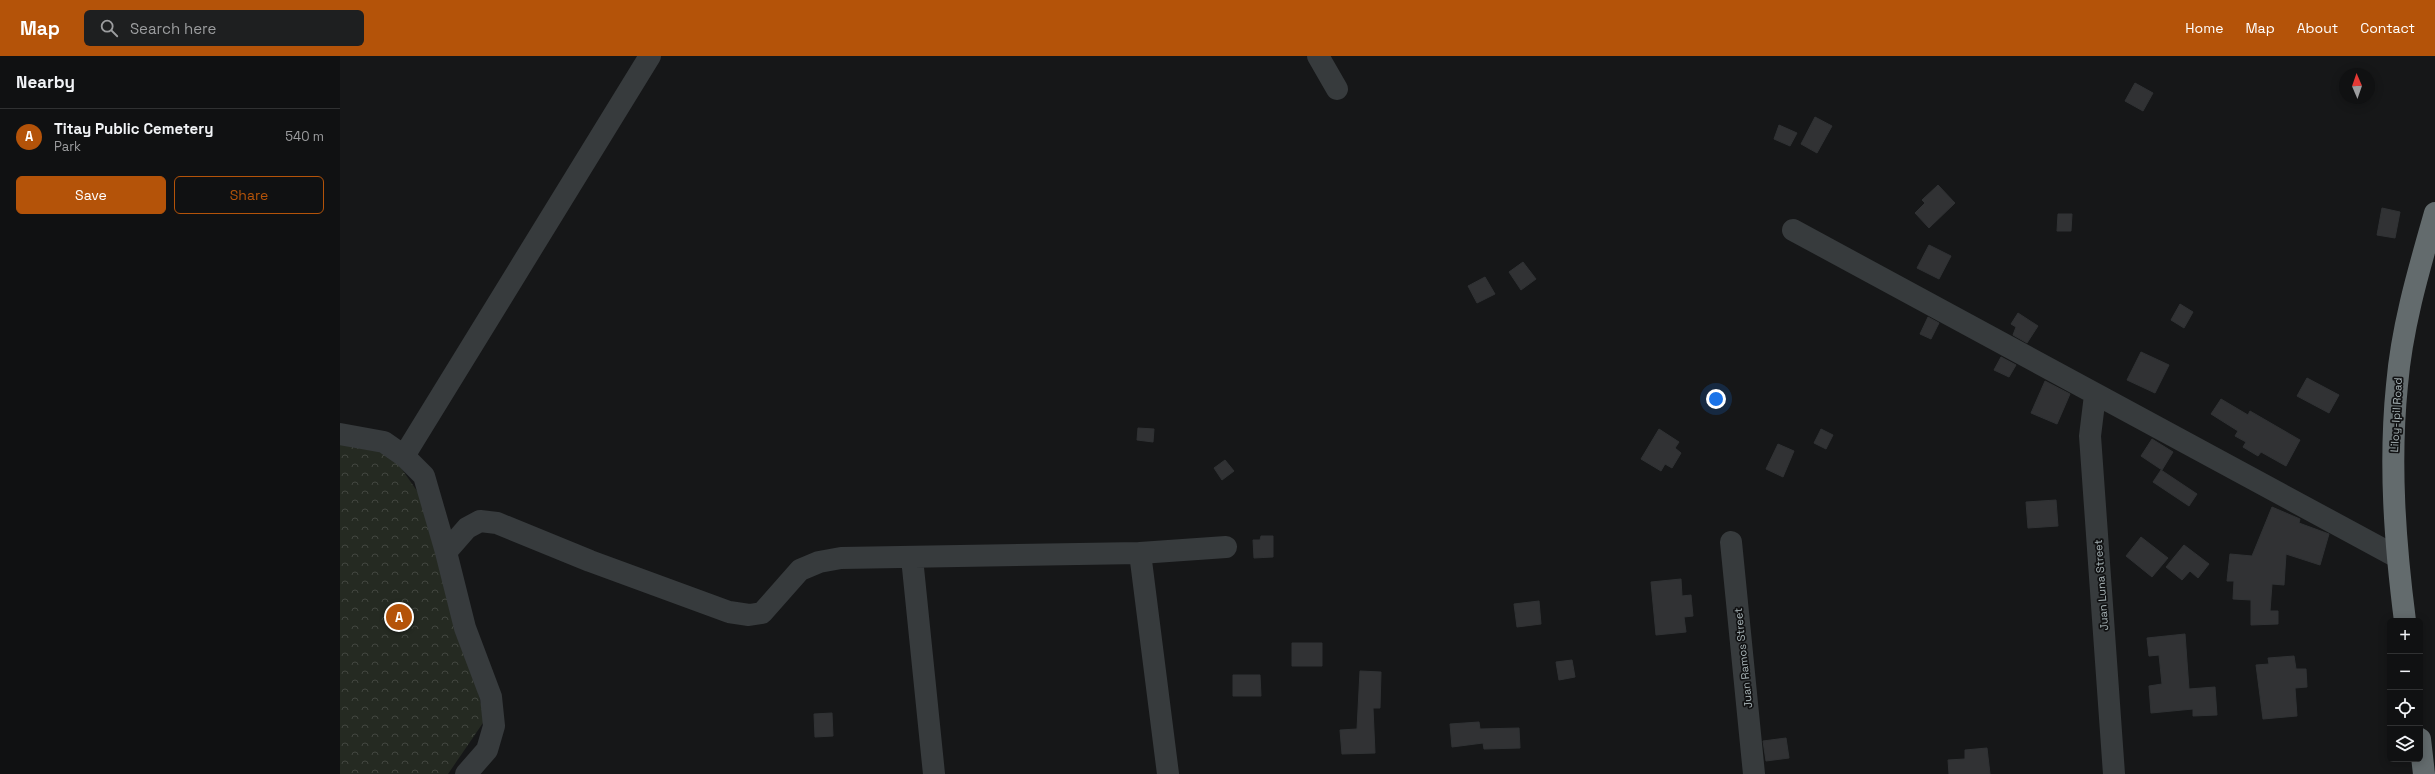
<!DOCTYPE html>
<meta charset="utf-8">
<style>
:root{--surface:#101112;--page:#1e1f20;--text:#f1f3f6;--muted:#9c9d9f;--line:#303132;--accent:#b45309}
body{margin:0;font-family:"Space Grotesk",sans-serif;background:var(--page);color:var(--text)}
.controls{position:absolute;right:12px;bottom:12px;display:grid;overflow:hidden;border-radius:6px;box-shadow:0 2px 10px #0003}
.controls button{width:36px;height:36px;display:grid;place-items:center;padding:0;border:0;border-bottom:1px solid var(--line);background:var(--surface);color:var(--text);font:20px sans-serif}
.compass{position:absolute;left:1999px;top:12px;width:36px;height:36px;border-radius:50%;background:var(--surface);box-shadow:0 2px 10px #0003;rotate:358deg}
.you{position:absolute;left:1376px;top:343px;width:14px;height:14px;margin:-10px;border:3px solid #fff;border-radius:50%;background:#1a73e8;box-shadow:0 0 0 6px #1a73e833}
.badge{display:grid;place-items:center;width:26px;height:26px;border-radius:50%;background:var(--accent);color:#fff;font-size:13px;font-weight:700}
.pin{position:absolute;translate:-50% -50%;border:2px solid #fff;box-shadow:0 1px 4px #0006}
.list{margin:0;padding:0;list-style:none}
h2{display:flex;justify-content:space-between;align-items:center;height:52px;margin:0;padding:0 16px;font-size:17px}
h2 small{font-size:13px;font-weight:400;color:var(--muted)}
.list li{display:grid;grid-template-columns:26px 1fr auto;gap:12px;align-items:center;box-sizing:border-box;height:56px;padding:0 16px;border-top:1px solid var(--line)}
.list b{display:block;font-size:15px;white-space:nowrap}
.list p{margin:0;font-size:13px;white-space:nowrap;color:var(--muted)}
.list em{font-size:13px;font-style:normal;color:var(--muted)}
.actions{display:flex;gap:8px;padding:12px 16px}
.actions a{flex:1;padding:9px 0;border:1px solid var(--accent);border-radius:6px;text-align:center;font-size:14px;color:var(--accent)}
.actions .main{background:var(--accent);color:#fff}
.icon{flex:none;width:22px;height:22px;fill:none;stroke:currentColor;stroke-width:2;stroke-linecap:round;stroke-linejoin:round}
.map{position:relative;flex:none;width:2095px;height:718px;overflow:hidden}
header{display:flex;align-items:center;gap:24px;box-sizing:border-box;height:56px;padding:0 20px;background:var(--accent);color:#fff}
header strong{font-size:19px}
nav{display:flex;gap:22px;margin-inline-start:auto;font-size:14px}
.search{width:280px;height:36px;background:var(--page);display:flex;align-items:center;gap:10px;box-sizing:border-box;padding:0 14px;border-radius:6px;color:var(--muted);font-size:15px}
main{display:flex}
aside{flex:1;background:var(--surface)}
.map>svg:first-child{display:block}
</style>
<header>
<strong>Map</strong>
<div class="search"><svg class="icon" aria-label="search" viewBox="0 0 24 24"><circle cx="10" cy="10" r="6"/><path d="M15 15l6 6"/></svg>Search here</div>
<nav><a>Home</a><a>Map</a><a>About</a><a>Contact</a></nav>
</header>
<main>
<aside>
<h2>Nearby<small></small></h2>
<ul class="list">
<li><span class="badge">A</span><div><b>Titay Public Cemetery</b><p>Park</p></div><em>540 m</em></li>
</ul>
<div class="actions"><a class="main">Save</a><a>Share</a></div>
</aside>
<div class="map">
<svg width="2095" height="718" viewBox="0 0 2095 718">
<defs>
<pattern id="forest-crowns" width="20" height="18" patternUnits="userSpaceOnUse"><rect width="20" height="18" fill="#252a22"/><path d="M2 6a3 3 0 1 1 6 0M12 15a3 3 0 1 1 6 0" fill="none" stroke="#424640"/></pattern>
</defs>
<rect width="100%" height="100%" fill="#161718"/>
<path fill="url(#forest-crowns)" d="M0,386L50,396L93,458L145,664L108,718H0Z"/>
<path fill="#313234" stroke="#303234" d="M1795,27L1813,37L1803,55L1785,45Z
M1475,61L1492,70L1477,97L1461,88Z
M1439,69L1457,77L1450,90L1434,83Z
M1598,129L1615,147L1589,172L1575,157L1585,147L1582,144Z
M2042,152L2060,156L2055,182L2037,179Z
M1718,158H1732L1731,175H1717Z
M1589,189L1611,200L1599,223L1577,212Z
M1183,206L1196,223L1181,234L1169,216Z
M1145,221L1155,238L1137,247L1128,230Z
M1840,248L1853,256L1844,272L1831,264Z
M1678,257L1698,270L1687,287L1673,279L1676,271L1671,268Z
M1588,261L1599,267L1591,283L1580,278Z
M1801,296L1829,309L1815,337L1787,324Z
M1661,301L1676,309L1669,321L1654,314Z
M1967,322L1999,339L1989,357L1957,340Z
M1705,325L1730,338L1717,368L1691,357Z
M1881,343L1908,359L1910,355L1960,384L1946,410L1921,396L1918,400L1903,391L1906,386L1895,380L1898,375L1871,358Z
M798,372L814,373L813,386L797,384Z
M1319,373L1339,386L1335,392L1341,397L1332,412L1325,408L1321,415L1301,403Z
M1481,373L1493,379L1486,393L1474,387Z
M1812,383L1833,396L1822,414L1801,400Z
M1438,388L1454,395L1443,421L1426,413Z
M885,404L894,415L882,424L874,412Z
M1821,414L1857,438L1849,450L1813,426Z
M1716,444L1718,470L1688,472L1686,446Z
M1932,451L1960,463L1959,467L1989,478L1980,509L1946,498L1944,529L1932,528L1930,555H1938V568L1911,569V544L1893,543L1894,525H1887L1890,498L1912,500Z
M921,480H933V501L914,502L913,484H920Z
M1801,481L1828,502L1812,521L1786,500Z
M1844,489L1869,508L1858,522L1850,515L1842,524L1826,511Z
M1341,523L1342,540L1351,539L1353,560L1344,561L1346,576L1316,579L1311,526Z
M1199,545L1201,568L1177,571L1174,548Z
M1845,578L1849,633L1875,631L1877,659L1853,660V653L1811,657L1809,630L1822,628L1819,599L1809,600L1807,582Z
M952,587H982V610H952Z
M1954,600L1956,613H1966L1967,631L1955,632L1957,660L1923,663L1916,609L1929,608L1928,602Z
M1232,604L1235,621L1219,624L1216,606Z
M1020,615L1041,616L1040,652H1033L1035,697L1002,698L1000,674L1017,673Z
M893,619H920L921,640H893Z
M492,657L493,680L475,681L474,658Z
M1139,666L1140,673L1179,672L1180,692L1144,693L1143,687L1112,691L1110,668Z
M1446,682L1449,702L1426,705L1423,685Z
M1647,692L1650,718H1609L1608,704L1625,703V694Z"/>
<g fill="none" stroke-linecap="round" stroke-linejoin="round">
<path stroke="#373b3d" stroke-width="22" d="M978,0L997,33
M1453,174L2057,501
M1755,339L1750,380L1774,718
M0,378L44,386L64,400L84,420L106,496L125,572L151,641L154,670L147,694L126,718
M64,400L310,0
M1391,486L1414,718
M106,496L127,472L140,465L157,467L250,505L389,556L409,559L422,557L460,514L479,506L501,502L800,497L828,718
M800,497L886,491
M572,502L594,718"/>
<path stroke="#636b6d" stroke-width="22" d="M2065,565C2055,487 2049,408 2057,329C2062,270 2079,213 2095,157
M2080,683L2084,718"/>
</g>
<g text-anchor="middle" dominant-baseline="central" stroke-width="3.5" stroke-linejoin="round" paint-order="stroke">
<g font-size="11" fill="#a8b4b7" stroke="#111213">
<text transform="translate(2056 359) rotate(-87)">Liloy-Ipil Road</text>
<text transform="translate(1761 529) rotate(-94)">Juan Luna Street</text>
<text transform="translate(1403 602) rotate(-96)">Juan Ramos Street</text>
</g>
</g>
</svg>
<div class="controls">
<button>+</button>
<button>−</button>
<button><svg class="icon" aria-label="locate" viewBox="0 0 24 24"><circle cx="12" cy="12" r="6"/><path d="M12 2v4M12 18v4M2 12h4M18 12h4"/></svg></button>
<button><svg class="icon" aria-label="layers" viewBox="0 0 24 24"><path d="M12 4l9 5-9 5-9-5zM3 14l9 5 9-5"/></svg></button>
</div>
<svg class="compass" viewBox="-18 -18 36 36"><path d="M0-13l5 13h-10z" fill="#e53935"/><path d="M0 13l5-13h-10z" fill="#9c9d9f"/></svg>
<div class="you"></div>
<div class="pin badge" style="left:59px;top:561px">A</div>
</div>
</main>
